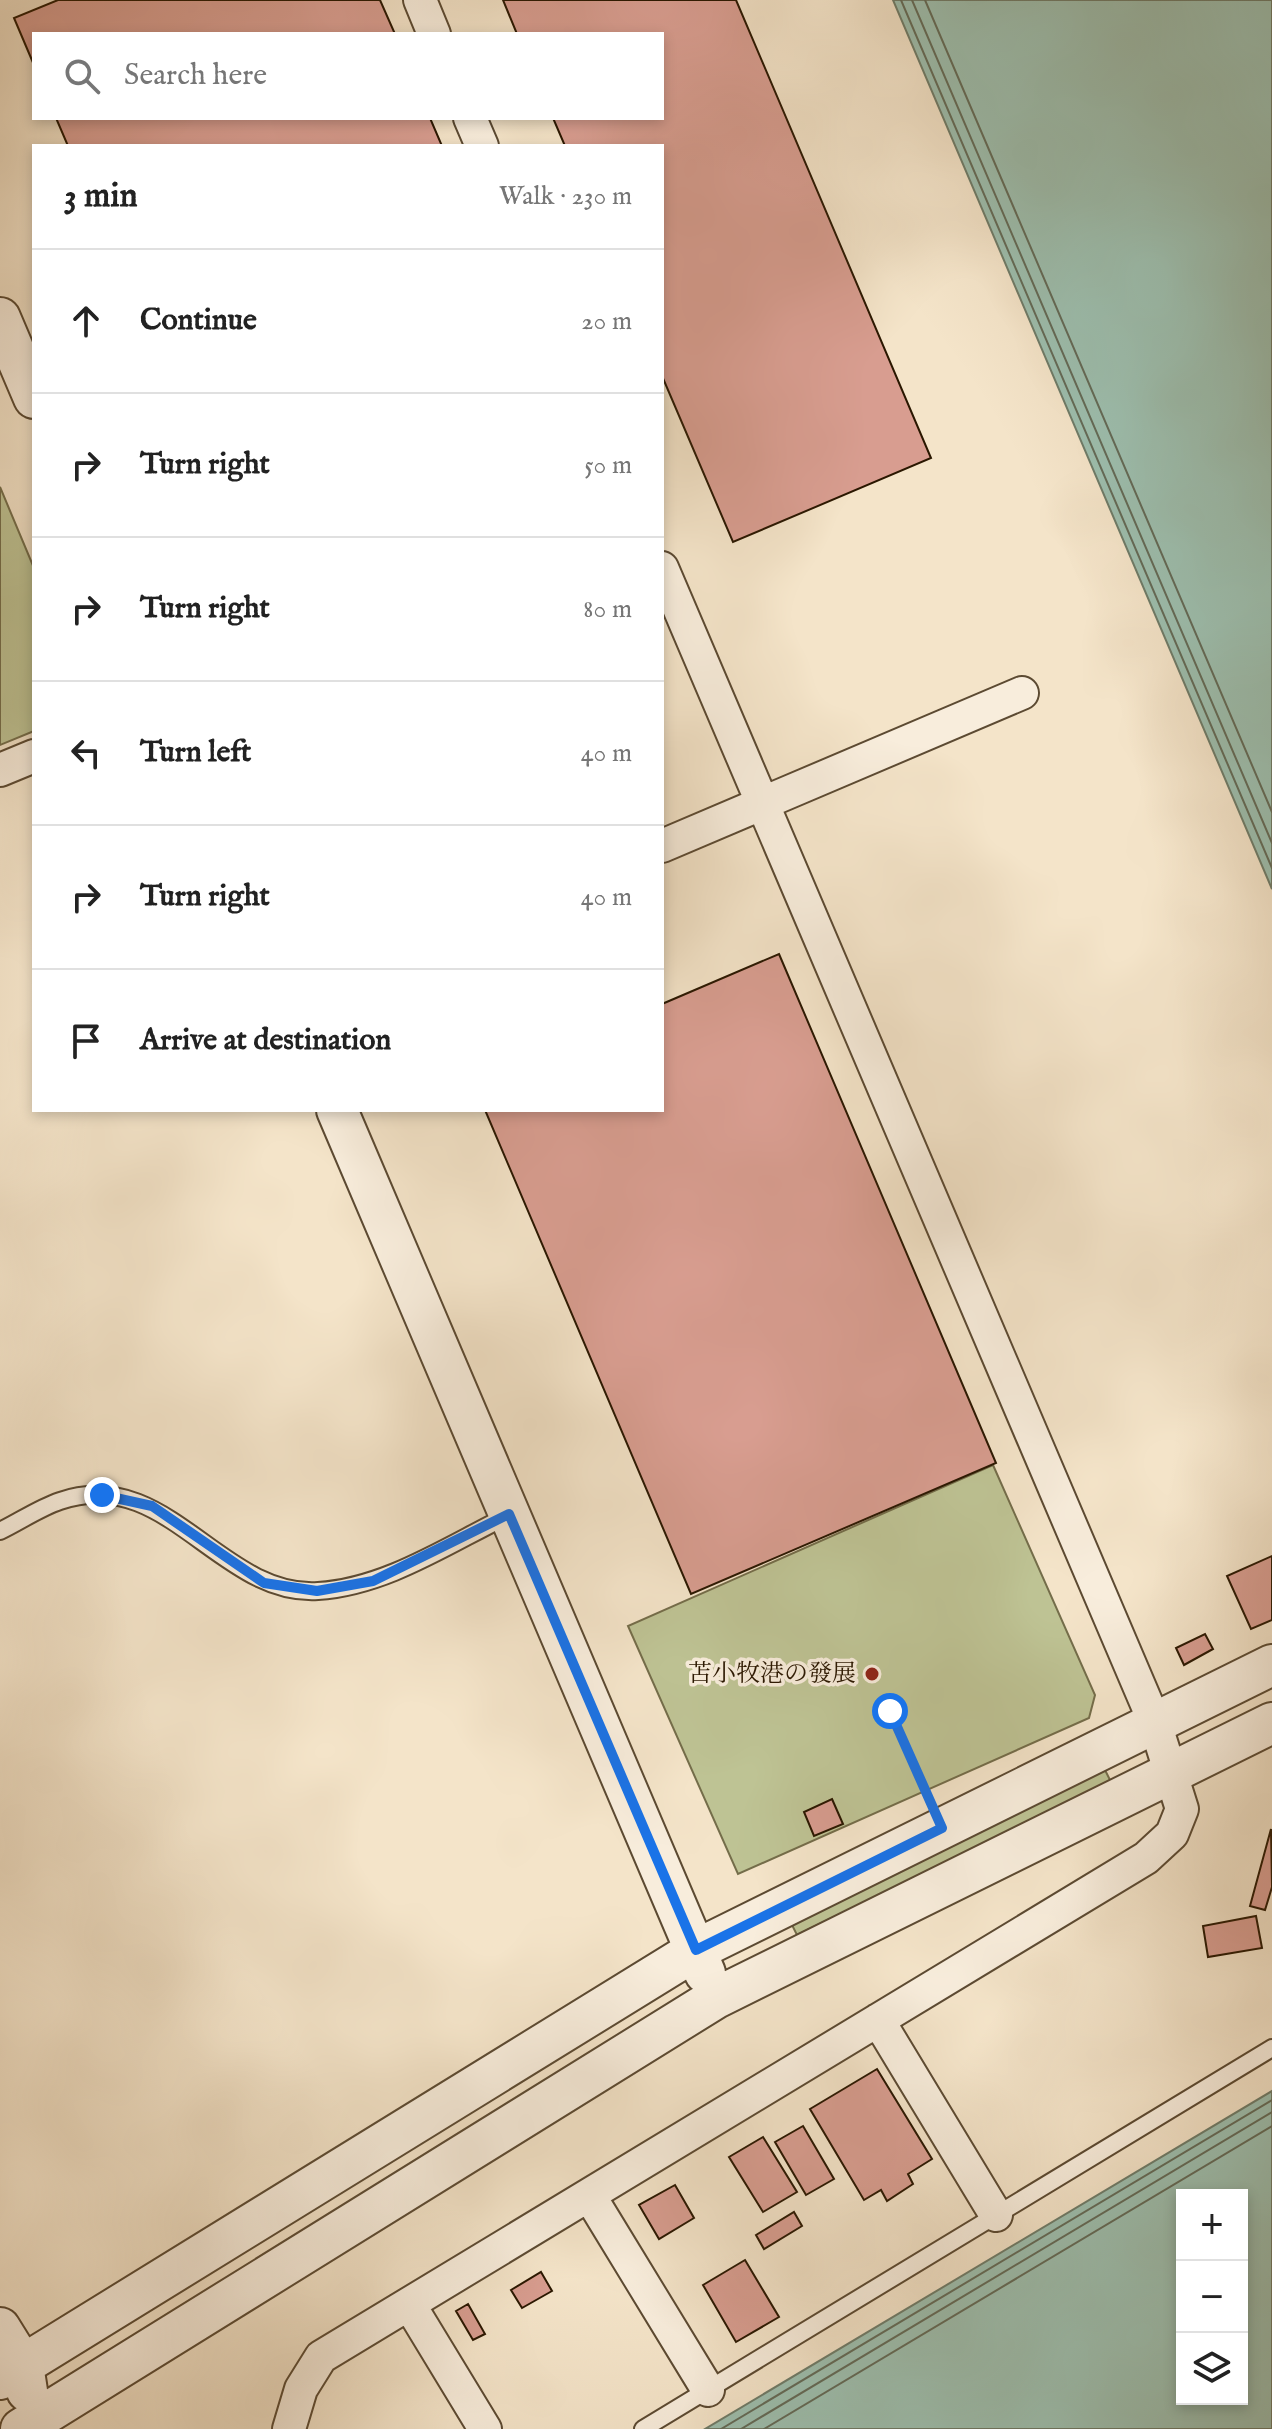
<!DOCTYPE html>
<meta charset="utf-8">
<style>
:root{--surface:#fff;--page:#f2f2f2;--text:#222;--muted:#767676;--line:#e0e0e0}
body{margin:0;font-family:"IM FELL English","Noto Serif JP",serif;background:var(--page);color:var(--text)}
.controls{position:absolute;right:24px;bottom:24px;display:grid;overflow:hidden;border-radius:0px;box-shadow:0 4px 12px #0003}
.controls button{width:72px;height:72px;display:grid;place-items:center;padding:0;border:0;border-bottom:2px solid var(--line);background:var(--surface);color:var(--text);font:40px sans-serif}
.stop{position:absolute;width:24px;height:24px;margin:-18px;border:6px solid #1a73e8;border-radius:50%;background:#fff}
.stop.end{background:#1a73e8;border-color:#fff;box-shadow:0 2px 8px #0008}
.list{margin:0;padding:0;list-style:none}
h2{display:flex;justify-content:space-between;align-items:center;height:104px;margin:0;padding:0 32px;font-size:34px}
h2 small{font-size:26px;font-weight:400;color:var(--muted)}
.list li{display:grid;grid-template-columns:52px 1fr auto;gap:24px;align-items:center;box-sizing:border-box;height:144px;padding:0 32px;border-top:2px solid var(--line)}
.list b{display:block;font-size:30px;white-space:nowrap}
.list em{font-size:26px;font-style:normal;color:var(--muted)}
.icon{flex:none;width:44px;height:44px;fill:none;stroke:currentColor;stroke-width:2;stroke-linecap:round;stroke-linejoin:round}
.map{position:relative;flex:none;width:1272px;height:2429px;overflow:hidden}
.search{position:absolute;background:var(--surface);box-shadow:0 4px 12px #0003;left:32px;top:32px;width:632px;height:88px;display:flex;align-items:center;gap:20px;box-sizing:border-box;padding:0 28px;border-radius:0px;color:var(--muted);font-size:30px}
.panel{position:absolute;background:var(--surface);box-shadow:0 4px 12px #0003;left:32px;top:144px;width:632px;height:968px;border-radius:0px}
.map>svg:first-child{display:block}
</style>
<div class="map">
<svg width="1272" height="2429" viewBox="0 0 1272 2429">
<rect width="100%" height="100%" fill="#f4e4c9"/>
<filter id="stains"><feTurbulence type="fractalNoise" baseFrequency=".0025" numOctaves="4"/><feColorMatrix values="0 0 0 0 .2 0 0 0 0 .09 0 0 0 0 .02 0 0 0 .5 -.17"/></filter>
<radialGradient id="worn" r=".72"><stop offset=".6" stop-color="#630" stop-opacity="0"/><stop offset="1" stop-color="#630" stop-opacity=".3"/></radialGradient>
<path fill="#bec394" stroke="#746d4a" stroke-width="2" d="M0,487L34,568V731L0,745Z
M993,1465L1095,1695L1089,1718L738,1874L628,1626Z
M1105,1770L1111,1782L797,1935L791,1923Z"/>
<path fill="#9dbfaf" stroke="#6f7c69" stroke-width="2" fill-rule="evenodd" d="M893,0H1272V889Z
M1272,2091V2429H705ZM1242,2195V2399H1182V2195Z"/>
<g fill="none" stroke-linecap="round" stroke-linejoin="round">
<path stroke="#646b58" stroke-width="2" d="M901,0L1272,868
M912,0L1272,843
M925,0L1272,812
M721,2429L1272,2100
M741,2429L1272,2112
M764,2429L1272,2126"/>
</g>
<path fill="#d89d90" stroke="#2a1700" stroke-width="2" d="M58,0H380L395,34H34V65L14,18Z
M503,0H736L931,458L733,542L662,376V146H565L553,118H662V34H517Z
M56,118H430L442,146H68Z
M779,954L996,1463L691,1594L485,1110H662V1004Z
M1272,1556V1620L1251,1629L1227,1576Z
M1205,1634L1213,1649L1184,1665L1176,1648Z
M832,1799L843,1824L814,1836L804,1812Z
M1271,1829L1272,1887L1265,1910L1250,1906Z
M1256,1916L1262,1948L1208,1957L1203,1926Z
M877,2069L932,2159L908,2174L913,2184L887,2201L881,2190L864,2200L810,2109Z
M803,2126L834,2179L806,2195L775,2142Z
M763,2137L797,2192L763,2212L729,2157Z
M675,2185L694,2218L659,2239L639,2205Z
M794,2212L802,2226L764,2249L756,2235Z
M745,2260L779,2317L736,2342L703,2285Z
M541,2272L552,2291L522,2308L511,2290Z
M468,2304L485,2334L473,2340L456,2311Z"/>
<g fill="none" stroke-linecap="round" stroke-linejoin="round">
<g stroke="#5c4a32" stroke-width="20">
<path id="service" d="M0,1531C19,1522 39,1508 60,1501C166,1464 220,1597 318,1591C386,1587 449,1544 509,1515
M643,2429L1272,2048"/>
</g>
<g stroke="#5c4a32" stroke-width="36">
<path id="minor" d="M420,0L434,34
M470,118L482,146
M0,770L34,756
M662,846L1022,693
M878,2020L996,2215
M589,2195L708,2390
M409,2304L485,2429
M289,2429L301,2389L321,2357L1146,1858L1172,1834L1182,1809L1155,1723L662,568"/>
</g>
<g stroke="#5c4a32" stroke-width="44">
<path id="tertiary" d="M0,318L34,398
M337,1110L705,1973
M0,2328L23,2365L27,2391
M0,2379L696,1950L1272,1665
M21,2429L716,1998L1272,1723"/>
</g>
<path stroke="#2a1700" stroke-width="5" stroke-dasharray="6 4" stroke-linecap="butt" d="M890,1711L927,1794"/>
<use href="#service" stroke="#f8eddc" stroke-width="16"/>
<use href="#minor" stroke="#f8eddc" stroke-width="32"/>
<use href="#tertiary" stroke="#f8eddc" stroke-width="40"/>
</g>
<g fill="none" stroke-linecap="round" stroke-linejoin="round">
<path stroke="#1a73e8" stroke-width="10" d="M102,1495L152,1506L264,1583L317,1591L373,1581L509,1514L696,1950L942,1828L890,1711"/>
</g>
<circle fill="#8f2418" stroke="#f8eddc" stroke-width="3" cx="872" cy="1674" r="8"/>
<g text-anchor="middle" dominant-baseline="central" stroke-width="7" stroke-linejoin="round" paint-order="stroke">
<g font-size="24" fill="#2a1700" stroke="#f8eddc" text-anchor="end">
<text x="856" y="1674">苫小牧港の發展</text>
</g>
</g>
<rect width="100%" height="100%" filter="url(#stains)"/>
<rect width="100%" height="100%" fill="url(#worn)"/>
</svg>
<div class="controls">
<button>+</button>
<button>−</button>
<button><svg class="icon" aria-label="layers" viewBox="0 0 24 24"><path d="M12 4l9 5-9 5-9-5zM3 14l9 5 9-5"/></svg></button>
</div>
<div class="stop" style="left:890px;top:1711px"></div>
<div class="stop end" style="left:102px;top:1495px"></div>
<div class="search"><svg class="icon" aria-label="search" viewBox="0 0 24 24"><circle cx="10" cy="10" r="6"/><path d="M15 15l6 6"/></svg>Search here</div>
<section class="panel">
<h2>3 min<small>Walk · 230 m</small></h2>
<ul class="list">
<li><svg class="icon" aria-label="ahead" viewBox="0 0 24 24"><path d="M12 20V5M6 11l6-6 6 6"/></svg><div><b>Continue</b></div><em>20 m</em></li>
<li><svg class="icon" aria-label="right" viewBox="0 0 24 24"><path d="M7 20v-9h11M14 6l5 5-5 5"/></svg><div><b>Turn right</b></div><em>50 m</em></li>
<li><svg class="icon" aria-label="right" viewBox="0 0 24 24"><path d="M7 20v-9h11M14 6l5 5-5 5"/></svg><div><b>Turn right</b></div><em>80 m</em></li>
<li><svg class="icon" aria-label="left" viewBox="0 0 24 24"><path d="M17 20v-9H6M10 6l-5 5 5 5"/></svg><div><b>Turn left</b></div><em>40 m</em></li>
<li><svg class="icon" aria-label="right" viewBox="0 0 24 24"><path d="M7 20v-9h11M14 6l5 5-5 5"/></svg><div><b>Turn right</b></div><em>40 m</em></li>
<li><svg class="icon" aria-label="arrive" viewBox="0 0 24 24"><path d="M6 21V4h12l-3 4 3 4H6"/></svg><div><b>Arrive at destination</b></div></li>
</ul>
</section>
</div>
